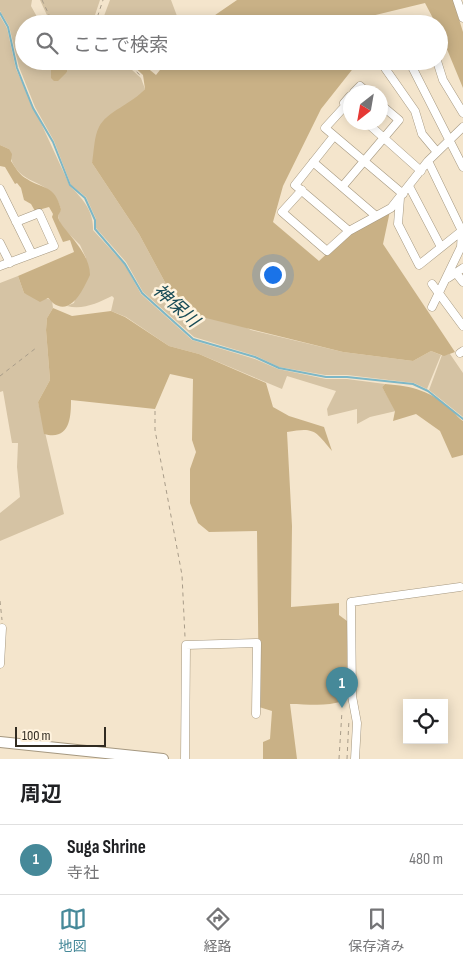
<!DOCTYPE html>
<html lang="ja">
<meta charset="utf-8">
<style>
:root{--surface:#fff;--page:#f6f6f6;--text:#202124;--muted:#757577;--line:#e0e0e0;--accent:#468999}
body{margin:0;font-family:"Sofia Sans Condensed","Noto Sans JP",sans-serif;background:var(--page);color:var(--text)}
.controls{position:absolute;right:15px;bottom:15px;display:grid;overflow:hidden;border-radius:0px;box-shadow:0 2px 12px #0003}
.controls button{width:45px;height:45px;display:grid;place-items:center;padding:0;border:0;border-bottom:1px solid var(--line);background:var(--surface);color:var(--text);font:25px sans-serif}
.compass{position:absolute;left:343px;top:85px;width:45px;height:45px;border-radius:50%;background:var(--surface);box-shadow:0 2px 12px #0003;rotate:211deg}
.scale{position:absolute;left:15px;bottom:12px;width:91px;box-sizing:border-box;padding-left:5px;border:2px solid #312b21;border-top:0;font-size:14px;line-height:18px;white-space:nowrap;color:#312b21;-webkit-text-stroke:4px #fff3de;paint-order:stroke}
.you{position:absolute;left:272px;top:274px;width:18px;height:18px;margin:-12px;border:4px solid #fff;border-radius:50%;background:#1a73e8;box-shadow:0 0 0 8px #1a73e833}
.badge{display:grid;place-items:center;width:32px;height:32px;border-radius:50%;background:var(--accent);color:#fff;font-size:16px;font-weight:700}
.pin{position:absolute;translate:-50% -41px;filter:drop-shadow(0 1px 2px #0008)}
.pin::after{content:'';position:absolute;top:26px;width:18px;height:15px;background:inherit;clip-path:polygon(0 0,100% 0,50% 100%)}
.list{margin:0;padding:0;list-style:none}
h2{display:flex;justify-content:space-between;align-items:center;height:65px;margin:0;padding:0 20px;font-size:21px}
h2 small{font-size:16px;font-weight:400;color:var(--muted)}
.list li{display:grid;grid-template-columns:32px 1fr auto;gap:15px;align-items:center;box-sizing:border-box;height:70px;padding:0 20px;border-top:1px solid var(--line)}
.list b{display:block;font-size:19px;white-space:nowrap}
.list p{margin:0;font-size:16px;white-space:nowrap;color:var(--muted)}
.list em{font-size:16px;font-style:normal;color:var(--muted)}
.icon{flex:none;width:28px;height:28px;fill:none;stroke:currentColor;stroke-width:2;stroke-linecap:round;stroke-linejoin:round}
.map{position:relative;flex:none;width:463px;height:759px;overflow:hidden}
.search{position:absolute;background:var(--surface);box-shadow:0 2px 12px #0003;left:15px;right:15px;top:15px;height:55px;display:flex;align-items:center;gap:12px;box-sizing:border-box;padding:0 18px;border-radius:28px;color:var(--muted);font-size:19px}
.sheet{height:135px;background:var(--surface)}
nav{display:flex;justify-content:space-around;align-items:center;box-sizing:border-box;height:70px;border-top:1px solid var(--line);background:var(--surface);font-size:14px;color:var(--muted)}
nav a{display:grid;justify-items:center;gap:2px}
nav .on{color:var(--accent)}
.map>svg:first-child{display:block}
</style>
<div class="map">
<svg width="463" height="759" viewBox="0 0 463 759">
<rect width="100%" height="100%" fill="#f4e5cc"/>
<path fill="#d5c3a4" d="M0,0H32L31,6L41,24H24V61H51V78L67,72L68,61H122L141,78L145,89L137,99L111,115L92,163L139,234L167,286L251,330L343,352L413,361L431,351L441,355L427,389L414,383L347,375H325L279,367L256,356L194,337L143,292L126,262L96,228V219L86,197L71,185L54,141L35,107L19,67L9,26L0,11Z
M40,0H100L92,24H51Z
M110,0H171L180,24H101Z
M0,16L7,28L16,69L70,186C82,198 94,211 93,230L125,265L141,294L192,340L255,359L278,369L326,379H347L385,384L382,387L396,411L370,417L357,424V409L328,416L327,409L336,391L287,376L282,389L199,354L169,346L126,317L111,311L114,298L112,296C98,303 83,310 67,306L74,303L86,258L80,245L61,226L58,216L61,209C51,174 14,190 9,149L0,145Z
M18,276L24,293L52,300L53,308L47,318L46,330L50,380L38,402L64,514L0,541V513L20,497L17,467L18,443H12L3,391L0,392V283Z
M450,354L463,373V417L429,390L442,355Z"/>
<path fill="#c9b186" d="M237,0H453L463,32V88L439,30V24H436L425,3L359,19V24H202Z
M51,61H68L67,72L58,81H54L51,78Z
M128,61H139L156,75L167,61H359L321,109L283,186L273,222L319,261L352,230L390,211L383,244L455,352L444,356L431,351L413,361L343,352L202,317L183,307L167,286L139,234L92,163C94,152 94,136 99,127C106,112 133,103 145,89L143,75Z
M0,145L9,149L12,154L11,161C15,167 20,176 27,179C44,190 54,184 61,209C61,211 59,214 58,216C58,227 90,249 90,275C84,287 72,317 53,303C51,301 50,299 48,298L40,302L24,293L18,276L74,252L70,240L63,242L52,217L53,214L49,207L35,211L31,204L24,200L21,188L17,183L15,184L5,167L0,166Z
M53,308L72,316L111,311L125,317L169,346L199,354L266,383L273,407L289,416L324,427L332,451C315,430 314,427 287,432L292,526L291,607L339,603V615L347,621V687L343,701C326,707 308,704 290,704L297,759H263V742L270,739L272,711L259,707L257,531L209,532L198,523L190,503V469L196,452L192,440L193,379L170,374L155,409L71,400C71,417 70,441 44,434L38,402L50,380L46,330L47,318Z
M385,384C413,386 431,391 452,410C456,414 458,418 463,421V455L452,458L440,431L416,414L393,421L395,411L382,387Z"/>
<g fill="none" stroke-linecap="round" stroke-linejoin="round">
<path stroke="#7db7c6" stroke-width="2" d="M0,13L8,27L17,68L33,108L53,142L70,185L85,198L95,220V229L125,264L142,293L193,339L255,357L279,368L326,377H347L413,384L428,391L463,419"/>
<g stroke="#a59880" stroke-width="9">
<path id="street" d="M457,0L463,18
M388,20L390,24
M420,24H425
M380,61L415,111L422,134L437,152
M409,61L463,167
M437,61L443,80L463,113
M354,92L360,86L367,92
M350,96L344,103L350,109
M346,105L325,128L403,194
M366,122L421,171
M334,136L295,185L349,231
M428,161L462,231L461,247L432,307
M313,162L376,216
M409,186L441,247
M342,187L399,120L380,104
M0,189L32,254
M302,190L282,212L327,251L349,231L391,208L428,161L463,127
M400,198L398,224L419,265L463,230
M0,243L10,263
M0,266L54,246L39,213L16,222
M456,273L463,282
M448,278L463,268
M432,284L463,326
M460,353L463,351
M0,664L2,628
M185,759L186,645L257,643L256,714
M355,759L357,723L352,696L351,602L460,587"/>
</g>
<g stroke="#a59880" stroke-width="12">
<path id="secondary" d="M0,742L163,759"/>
</g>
<path stroke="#a89c89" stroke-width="1" stroke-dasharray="4 4" stroke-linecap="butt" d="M42,0L51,19L65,24
M95,24L103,0
M125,61L141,76
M0,376L36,348
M155,411V430L182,575L185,637
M0,601L2,620
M339,759L342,711
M347,759L349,719"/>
<use href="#street" stroke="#fff" stroke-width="8"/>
<use href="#secondary" stroke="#fff" stroke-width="10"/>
</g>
<g text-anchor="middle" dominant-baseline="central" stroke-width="5" stroke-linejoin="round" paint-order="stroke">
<g font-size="18" font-style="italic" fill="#194c57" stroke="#fff3de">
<text transform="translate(176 306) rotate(42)">神保川</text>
</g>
</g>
</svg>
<div class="controls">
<button><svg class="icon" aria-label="locate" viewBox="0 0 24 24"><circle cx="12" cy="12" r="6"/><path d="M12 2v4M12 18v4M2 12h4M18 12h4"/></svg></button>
</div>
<svg class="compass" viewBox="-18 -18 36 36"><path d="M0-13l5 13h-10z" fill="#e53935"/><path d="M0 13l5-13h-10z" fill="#757577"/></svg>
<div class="scale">100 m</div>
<div class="you"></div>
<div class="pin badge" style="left:342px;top:708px">1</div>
<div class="search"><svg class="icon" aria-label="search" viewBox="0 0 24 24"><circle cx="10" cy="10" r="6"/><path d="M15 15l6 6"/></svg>ここで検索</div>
</div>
<section class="sheet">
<h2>周辺<small></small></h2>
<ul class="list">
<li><span class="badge">1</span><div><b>Suga Shrine</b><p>寺社</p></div><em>480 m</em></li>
</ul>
</section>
<nav>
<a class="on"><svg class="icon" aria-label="map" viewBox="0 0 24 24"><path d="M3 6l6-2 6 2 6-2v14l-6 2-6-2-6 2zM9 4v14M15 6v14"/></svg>地図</a>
<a><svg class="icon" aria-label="directions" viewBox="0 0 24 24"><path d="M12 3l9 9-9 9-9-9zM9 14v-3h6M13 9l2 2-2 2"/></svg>経路</a>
<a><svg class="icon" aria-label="saved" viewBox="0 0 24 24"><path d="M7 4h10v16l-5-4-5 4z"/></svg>保存済み</a>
</nav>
